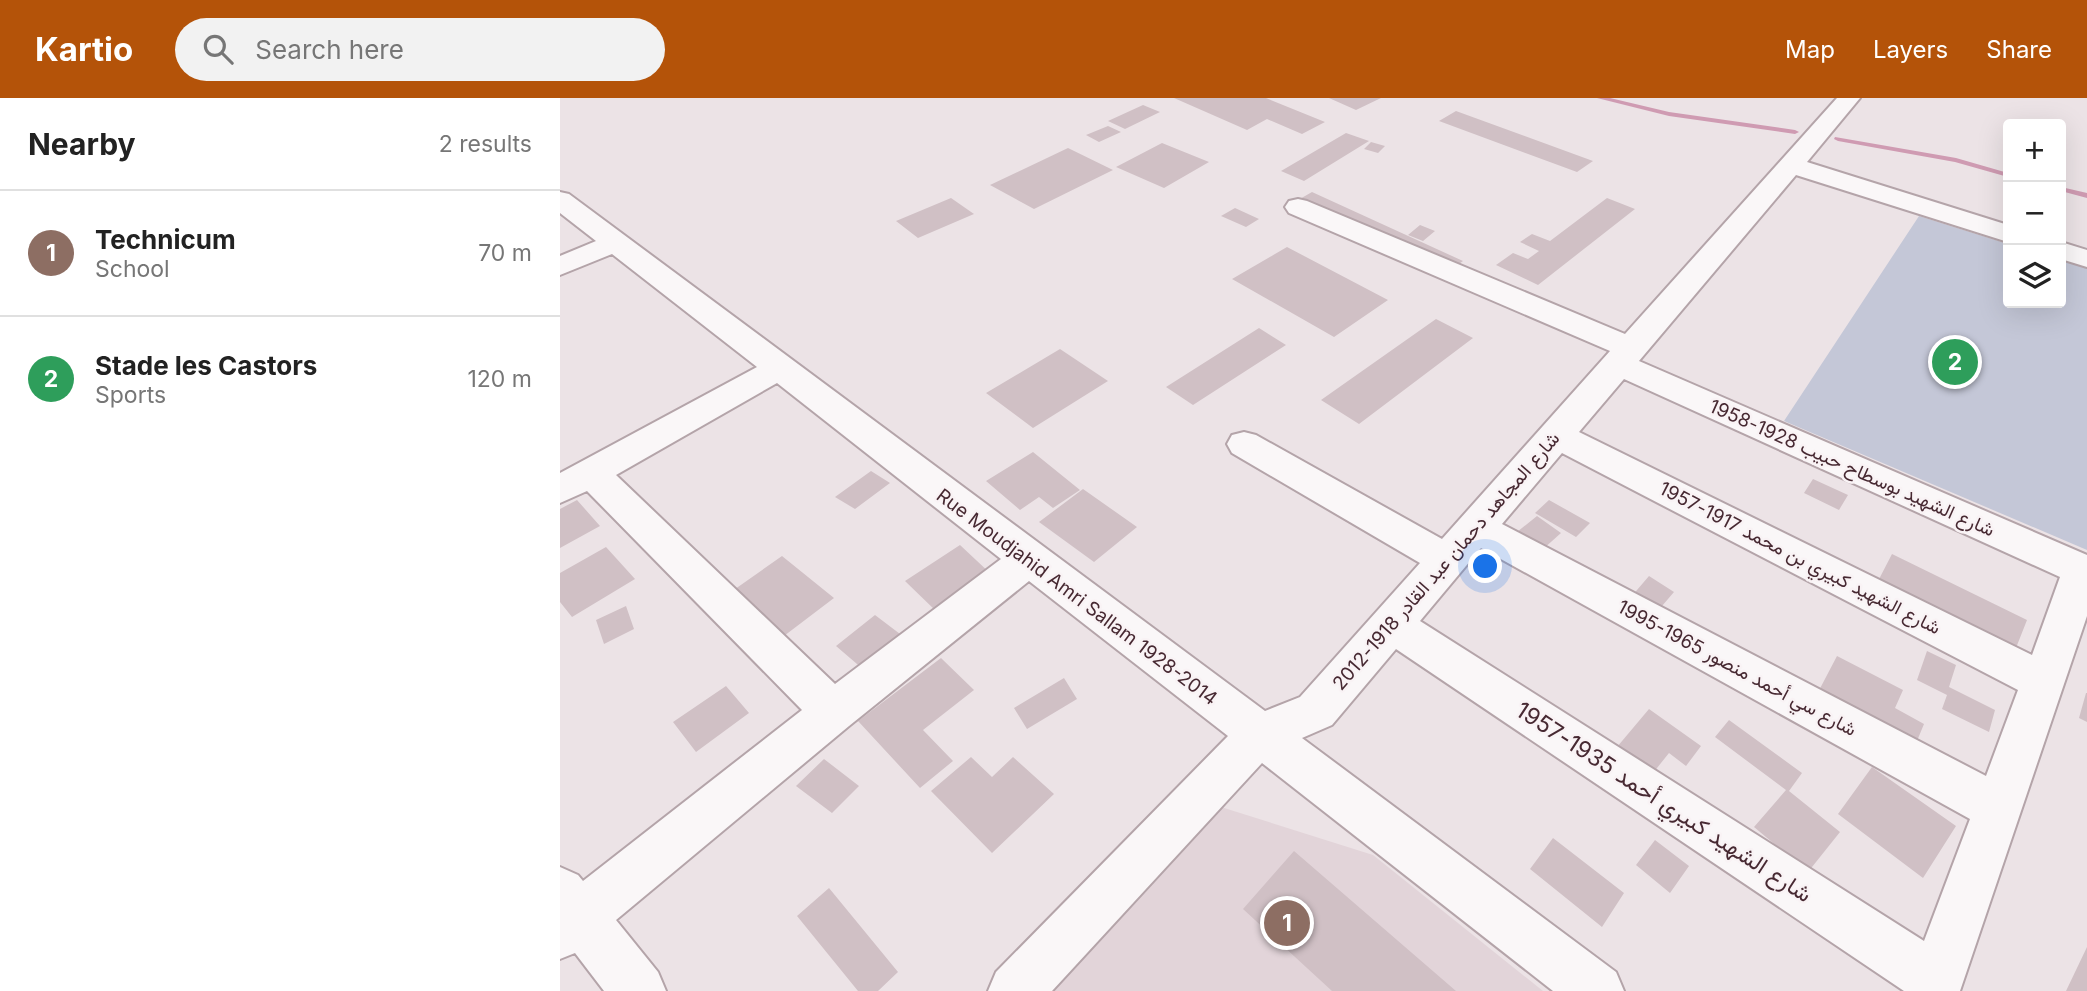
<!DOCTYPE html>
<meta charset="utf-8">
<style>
:root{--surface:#fff;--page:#f2f2f2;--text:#222;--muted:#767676;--line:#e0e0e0;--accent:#b45309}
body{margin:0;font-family:Inter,Vazirmatn,sans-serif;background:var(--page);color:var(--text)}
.controls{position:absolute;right:21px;top:21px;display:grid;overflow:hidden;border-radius:7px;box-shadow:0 7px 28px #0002}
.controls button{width:63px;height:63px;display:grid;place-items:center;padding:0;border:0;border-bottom:2px solid var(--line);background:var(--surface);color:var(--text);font:35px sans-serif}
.you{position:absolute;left:926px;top:469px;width:24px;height:24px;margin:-18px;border:5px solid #fff;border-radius:50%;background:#1a73e8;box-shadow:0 0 0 10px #1a73e833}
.badge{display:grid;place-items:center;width:46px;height:46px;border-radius:50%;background:var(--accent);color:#fff;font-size:23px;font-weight:700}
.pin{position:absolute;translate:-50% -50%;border:4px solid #fff;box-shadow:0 2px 7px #0006}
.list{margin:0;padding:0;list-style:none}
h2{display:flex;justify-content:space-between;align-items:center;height:91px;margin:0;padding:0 28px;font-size:30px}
h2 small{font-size:23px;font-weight:400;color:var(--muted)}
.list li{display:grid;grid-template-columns:46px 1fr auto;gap:21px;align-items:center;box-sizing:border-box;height:126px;padding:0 28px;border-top:2px solid var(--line)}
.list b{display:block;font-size:26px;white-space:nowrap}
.list p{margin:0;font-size:23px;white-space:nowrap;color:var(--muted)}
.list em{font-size:23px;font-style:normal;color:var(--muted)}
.icon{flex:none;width:38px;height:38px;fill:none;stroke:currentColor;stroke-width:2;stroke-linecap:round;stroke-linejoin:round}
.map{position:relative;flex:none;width:1527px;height:893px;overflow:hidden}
header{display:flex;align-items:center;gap:42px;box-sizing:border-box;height:98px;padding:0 35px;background:var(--accent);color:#fff}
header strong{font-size:33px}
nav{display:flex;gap:38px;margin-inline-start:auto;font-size:24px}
.search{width:490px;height:63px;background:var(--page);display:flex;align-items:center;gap:18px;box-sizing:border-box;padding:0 24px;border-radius:38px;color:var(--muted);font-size:26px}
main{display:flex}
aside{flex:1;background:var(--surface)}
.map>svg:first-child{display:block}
</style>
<header>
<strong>Kartio</strong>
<div class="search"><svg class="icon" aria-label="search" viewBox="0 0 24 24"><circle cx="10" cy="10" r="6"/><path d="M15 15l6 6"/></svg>Search here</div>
<nav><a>Map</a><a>Layers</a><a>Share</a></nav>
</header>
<main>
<aside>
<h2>Nearby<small>2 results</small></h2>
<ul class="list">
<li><span class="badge" style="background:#8d6e63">1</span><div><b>Technicum</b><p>School</p></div><em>70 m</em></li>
<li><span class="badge" style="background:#2e9e5b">2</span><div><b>Stade les Castors</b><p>Sports</p></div><em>120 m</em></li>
</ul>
</aside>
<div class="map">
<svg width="1527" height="893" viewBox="0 0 1527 893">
<rect width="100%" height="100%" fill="#ece3e6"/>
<path fill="#e2d4d9" d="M661,709L813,757L983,893H494Z"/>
<path fill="#c4c7d7" d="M1359,118L1448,146V205H1501V162L1527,170V452L1224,323Z"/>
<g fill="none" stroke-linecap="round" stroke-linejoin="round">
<path fill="#cf9bb2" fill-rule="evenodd" d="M1037,0H1050L1109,14L1235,32L1239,34L1235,36L1109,18Z
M1275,39L1396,60L1448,75V79L1395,64L1278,43L1274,41Z
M1501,89L1527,95V100L1501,93Z"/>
</g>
<path fill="#d0c0c5" d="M614,0H706L765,24L742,36L707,21L687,32Z
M769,0H821L796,12Z
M583,7L600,14L565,31L548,23Z
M896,13L1033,63L1017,74L879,23Z
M548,28L561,34L539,44L526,37Z
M786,35L809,43L744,83L721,73Z
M811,44L825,48L818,55L804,51Z
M602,45L649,64L604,90L556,69Z
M508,50L553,72L474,111L430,87Z
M752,94L903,163L882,178L731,106Z
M391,100L414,116L358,140L336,123Z
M1047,100L1075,111L978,187L936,167L953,155L968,161L979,153L960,144L972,136L990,143Z
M675,110L699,121L686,129L661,118Z
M860,127L875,133L863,143L848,137Z
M727,149L828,202L774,239L672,181Z
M876,221L913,240L799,326L761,302Z
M699,230L726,247L633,307L606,289Z
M500,251L548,283L473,330L426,295Z
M473,354L520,392L493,410L479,399L460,412L426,383Z
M311,373L330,385L295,411L275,399Z
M1253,381L1288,397L1279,412L1244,395Z
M523,391L577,429L534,464L479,424Z
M17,402L40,428L0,450V411Z
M989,402L1030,425L1016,439L975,415Z
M977,418L1001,435L982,452L957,434Z
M400,447L432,477L378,515L345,483Z
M46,449L75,481L12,519L0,504V475Z
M1332,456L1467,522L1454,555L1317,485Z
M222,458L274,500L220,541L168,496Z
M1089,478L1114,494L1096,515L1071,499Z
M66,508L74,531L44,546L36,522Z
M315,517L344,539L304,572L276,548Z
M1367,553L1396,567L1389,589L1435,612L1429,634L1382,611L1387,597L1357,582Z
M1277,558L1343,592L1335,610L1364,626L1352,655L1255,600Z
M381,560L414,592L363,632L393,663L360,690L298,623Z
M504,580L517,601L467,631L454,610Z
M166,588L189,615L136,654L113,624Z
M1526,595H1527V624L1519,620Z
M1089,611L1141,648L1126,668L1109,655L1093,675L1057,649Z
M1169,622L1242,675L1229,693L1280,734L1248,774L1194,729L1226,692L1155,639Z
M411,659L432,679L453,659L494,696L432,755L371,693Z
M264,661L299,688L272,715L236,688Z
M1312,669L1396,728L1363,780L1278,716Z
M993,740L1064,795L1042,829L970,771Z
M1095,742L1129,768L1110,795L1076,767Z
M734,753L896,893H772L683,811Z
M269,790L338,874L318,893H298L237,818Z
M1527,849V893H1506Z"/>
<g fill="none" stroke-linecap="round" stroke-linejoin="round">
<g stroke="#b4a4a9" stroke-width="4">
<path id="minor" d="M1277,0H1300L1247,64L1448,127V144L1236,77L1079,263L1527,457V518L1400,893H1344L836,551L772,627L742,640L1056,874L1064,893H993L702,665L492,893H428L436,874L668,638L469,483L289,628L56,822L98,874L106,893H44L15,855L0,861V769L18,777L23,783L242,612L27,393L0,405V375L197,269L52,156L0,177V158L36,143L0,115V94L9,96L705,613L740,599L860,465L672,355L667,346L672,337L684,334L696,337L882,441L1050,253L729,115L725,109L729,103L738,101L747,103L1065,236ZM1064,281L1500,479L1472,557L1019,334ZM217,285L441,461L275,586L56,377ZM1002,355L1458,592L1426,678L942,426ZM921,450L1410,721L1364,843L860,523Z
M1501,144L1527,152V169L1501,161Z"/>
</g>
<use href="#minor" fill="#faf7f8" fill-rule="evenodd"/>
</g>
<g text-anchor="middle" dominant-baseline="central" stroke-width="5" stroke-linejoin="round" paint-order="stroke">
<g font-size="19" fill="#472932" stroke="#f9f3f5">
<text transform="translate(1292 370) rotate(24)">شارع الشهيد بوسطاح حبيب 1928-1958</text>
<text transform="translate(1240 460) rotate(27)">شارع الشهيد كبيري بن محمد 1917-1957</text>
<text transform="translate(886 463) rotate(-49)">شارع المجاهد دحمان عبد القادر 1918-2012</text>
<text transform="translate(517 499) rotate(37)">Rue Moudjahid Amri Sallam 1928-2014</text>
<text transform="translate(1177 570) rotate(28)">شارع سي أحمد منصور 1965-1995</text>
</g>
<g font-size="23" fill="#472932" stroke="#f9f3f5">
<text transform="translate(1104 704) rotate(33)">شارع الشهيد كبيري أحمد 1935-1957</text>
</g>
</g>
</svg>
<div class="controls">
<button>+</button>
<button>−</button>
<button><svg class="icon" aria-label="layers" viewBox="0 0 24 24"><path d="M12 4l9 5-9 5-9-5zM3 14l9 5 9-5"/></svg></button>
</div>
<div class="you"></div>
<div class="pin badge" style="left:727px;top:825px;background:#8d6e63">1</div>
<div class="pin badge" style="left:1395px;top:264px;background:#2e9e5b">2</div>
</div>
</main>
